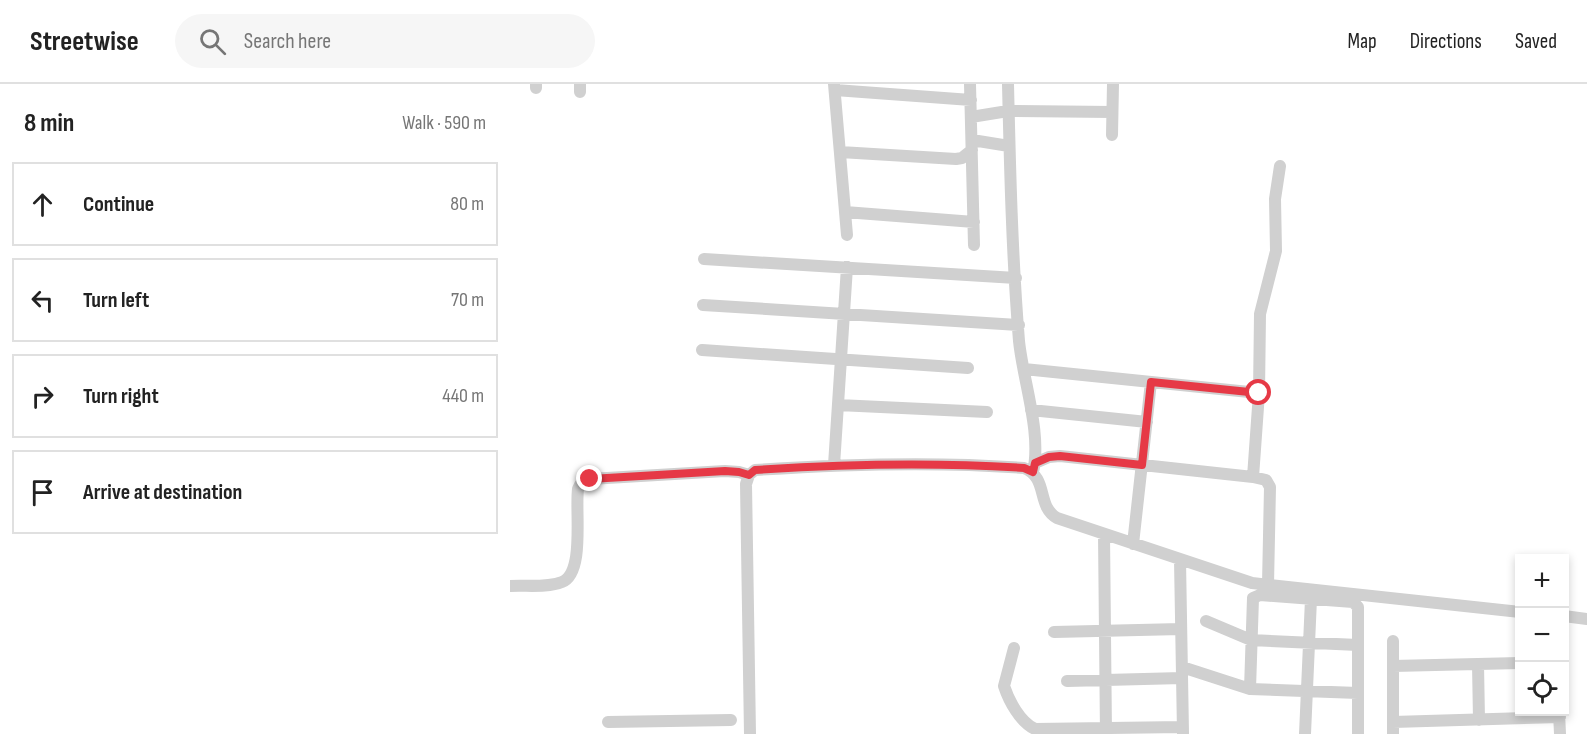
<!DOCTYPE html>
<meta charset="utf-8">
<style>
:root{--surface:#fff;--page:#f6f6f6;--text:#222;--muted:#767676;--line:#e0e0e0}
body{margin:0;font-family:"Sofia Sans Condensed",sans-serif;background:var(--page);color:var(--text)}
.controls{position:absolute;right:18px;bottom:18px;display:grid;overflow:hidden;border-radius:0px;box-shadow:0 3px 9px #0003}
.controls button{width:54px;height:54px;display:grid;place-items:center;padding:0;border:0;border-bottom:2px solid var(--line);background:var(--surface);color:var(--text);font:30px sans-serif}
.stop{position:absolute;width:18px;height:18px;margin:-14px;border:4px solid #e63946;border-radius:50%;background:#fff}
.stop.end{background:#e63946;border-color:#fff;box-shadow:0 2px 6px #0008}
.list{margin:0;padding:0;list-style:none}
h2{display:flex;justify-content:space-between;align-items:center;height:78px;margin:0;padding:0 24px;font-size:26px}
h2 small{font-size:20px;font-weight:400;color:var(--muted)}
.list li{display:grid;grid-template-columns:39px 1fr auto;gap:18px;align-items:center;box-sizing:border-box;height:84px;margin:0 12px 12px;padding:0 12px;border:2px solid var(--line);border-radius:0px}
.list b{display:block;font-size:22px;white-space:nowrap}
.list em{font-size:20px;font-style:normal;color:var(--muted)}
.icon{flex:none;width:33px;height:33px;fill:none;stroke:currentColor;stroke-width:2;stroke-linecap:round;stroke-linejoin:round}
.map{position:relative;flex:none;width:1077px;height:650px;overflow:hidden}
header{display:flex;align-items:center;gap:36px;box-sizing:border-box;height:84px;padding:0 30px;background:var(--surface);border-bottom:2px solid var(--line)}
header strong{font-size:28px}
nav{display:flex;gap:33px;margin-inline-start:auto;font-size:21px}
.search{width:420px;height:54px;background:var(--page);display:flex;align-items:center;gap:15px;box-sizing:border-box;padding:0 21px;border-radius:33px;color:var(--muted);font-size:22px}
main{display:flex}
aside{flex:1;background:var(--surface)}
.map>svg:first-child{display:block}
</style>
<header>
<strong>Streetwise</strong>
<div class="search"><svg class="icon" aria-label="search" viewBox="0 0 24 24"><circle cx="10" cy="10" r="6"/><path d="M15 15l6 6"/></svg>Search here</div>
<nav><a>Map</a><a>Directions</a><a>Saved</a></nav>
</header>
<main>
<aside>
<h2>8 min<small>Walk · 590 m</small></h2>
<ul class="list">
<li><svg class="icon" aria-label="ahead" viewBox="0 0 24 24"><path d="M12 20V5M6 11l6-6 6 6"/></svg><div><b>Continue</b></div><em>80 m</em></li>
<li><svg class="icon" aria-label="left" viewBox="0 0 24 24"><path d="M17 20v-9H6M10 6l-5 5 5 5"/></svg><div><b>Turn left</b></div><em>70 m</em></li>
<li><svg class="icon" aria-label="right" viewBox="0 0 24 24"><path d="M7 20v-9h11M14 6l5 5-5 5"/></svg><div><b>Turn right</b></div><em>440 m</em></li>
<li><svg class="icon" aria-label="arrive" viewBox="0 0 24 24"><path d="M6 21V4h12l-3 4 3 4H6"/></svg><div><b>Arrive at destination</b></div></li>
</ul>
</aside>
<div class="map">
<svg width="1077" height="650" viewBox="0 0 1077 650">
<rect width="100%" height="100%" fill="#fff"/>
<g fill="none" stroke-linecap="round" stroke-linejoin="round">
<path stroke="#d0d0d0" stroke-width="12" d="M324,0L337,151
M460,0L464,161
M498,0C500,86 502,171 509,257C513,297 532,349 523,388
M26,4V0
M325,6L461,16
M70,8V0
M461,33L498,27L602,28
M602,51L603,0
M462,56L499,62
M330,68L446,75L452,74L462,66
M335,128L464,138
M194,175L506,194
M193,221L509,241
M192,266L458,284
M514,285L749,309
M328,321L477,328
M521,326L637,338
M525,379L539,373L550,372L743,393L756,396L760,403L758,501
M324,381L337,183
M743,393L749,309L750,230L766,167L765,115L770,82
M594,450L596,650
M623,460L641,298
M670,476L673,649
M0,502C16,501 37,504 52,498C75,489 65,427 68,405L70,401L80,395L215,387L229,388L239,391
M1054,532L1077,535
M696,537L741,556L848,561
M544,548L671,545
M883,557V650
M504,564L494,602C499,617 510,638 525,645L673,643
M968,580L969,636
M883,582L1010,579
M672,583L740,605L848,609
M557,597L672,594
M740,605L743,514L750,511L843,518L848,523V650
M1049,628L1050,650
M98,638L221,636
M883,638L1050,633
M240,650L236,400L239,391L245,386C335,380 424,377 514,384C539,394 526,422 547,434L742,499L1010,528
M795,650L801,515"/>
</g>
<g fill="none" stroke-linecap="round" stroke-linejoin="round">
<path stroke="#e63946" stroke-width="8" d="M80,395L215,387L229,388L239,391L245,386C335,380 424,378 514,384L523,388L525,379L539,373L550,372L632,381L641,298L749,309"/>
</g>
</svg>
<div class="controls">
<button>+</button>
<button>−</button>
<button><svg class="icon" aria-label="locate" viewBox="0 0 24 24"><circle cx="12" cy="12" r="6"/><path d="M12 2v4M12 18v4M2 12h4M18 12h4"/></svg></button>
</div>
<div class="stop" style="left:749px;top:309px"></div>
<div class="stop end" style="left:80px;top:395px"></div>
</div>
</main>
